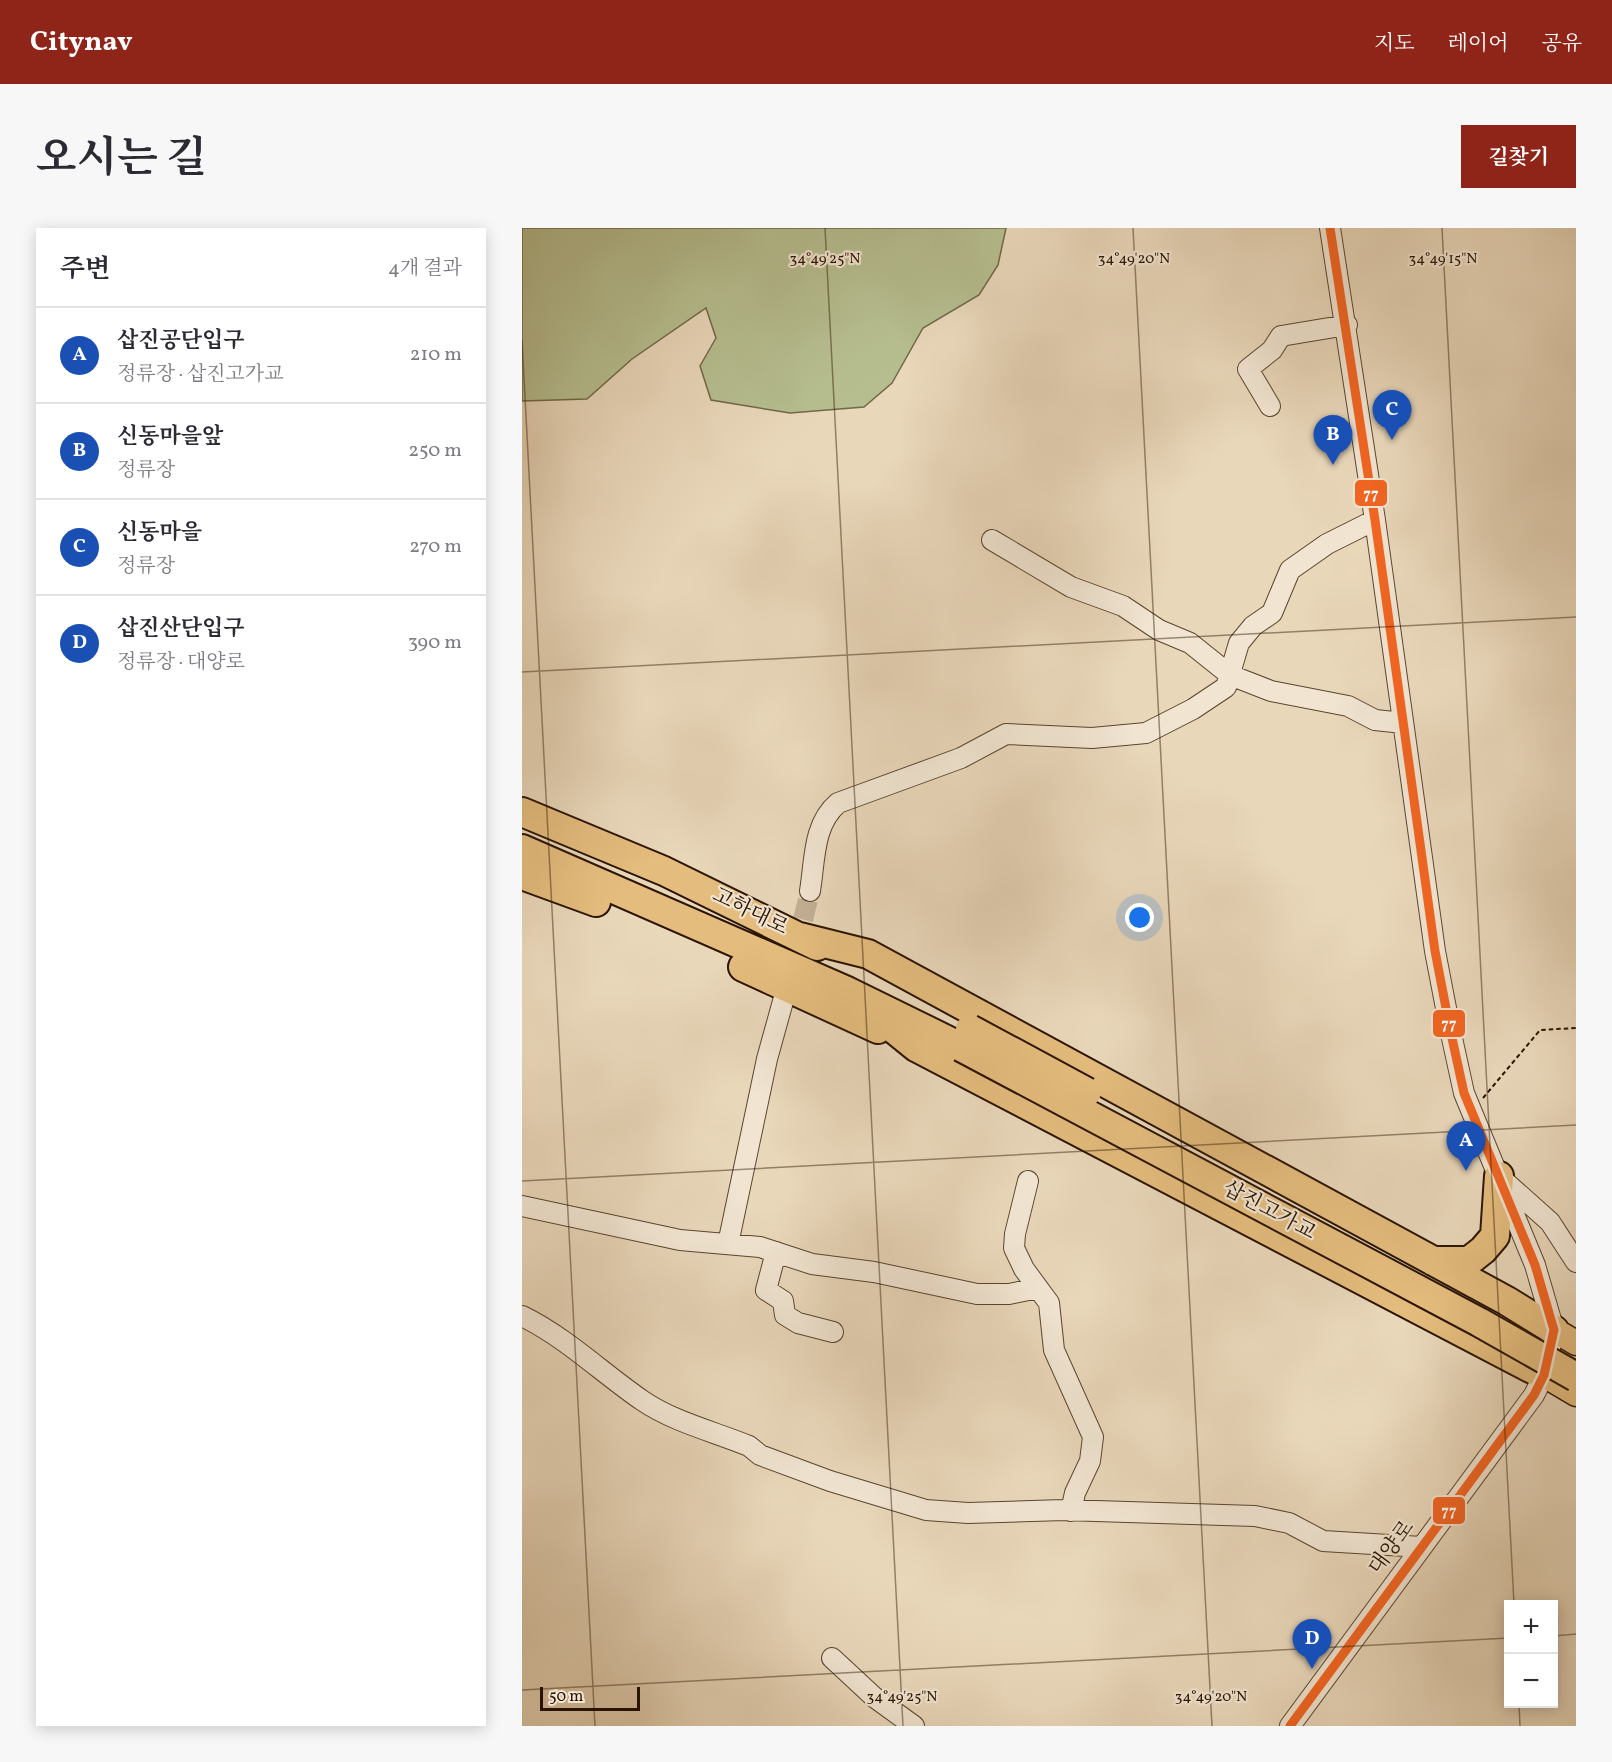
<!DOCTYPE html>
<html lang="ko">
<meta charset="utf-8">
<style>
:root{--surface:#fff;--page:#f7f7f7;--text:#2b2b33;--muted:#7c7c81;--line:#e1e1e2;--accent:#8f2418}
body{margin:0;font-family:Vollkorn,"Noto Serif KR",serif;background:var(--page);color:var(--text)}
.controls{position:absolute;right:18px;bottom:18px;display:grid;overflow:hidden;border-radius:0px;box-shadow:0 3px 15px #0003}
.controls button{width:54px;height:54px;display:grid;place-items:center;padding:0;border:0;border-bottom:2px solid var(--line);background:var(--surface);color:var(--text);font:30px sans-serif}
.scale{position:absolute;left:18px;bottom:15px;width:100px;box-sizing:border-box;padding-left:6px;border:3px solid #2a1400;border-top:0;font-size:16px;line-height:21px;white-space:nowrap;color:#2a1400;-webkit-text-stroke:4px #f1e5d2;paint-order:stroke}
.you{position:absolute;left:618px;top:690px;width:21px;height:21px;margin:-15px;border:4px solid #fff;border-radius:50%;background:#1a73e8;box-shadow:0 0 0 9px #1a73e833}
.badge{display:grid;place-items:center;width:39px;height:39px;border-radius:50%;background:var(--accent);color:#fff;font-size:20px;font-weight:700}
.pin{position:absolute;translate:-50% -50px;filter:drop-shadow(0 2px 3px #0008)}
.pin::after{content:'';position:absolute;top:32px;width:21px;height:18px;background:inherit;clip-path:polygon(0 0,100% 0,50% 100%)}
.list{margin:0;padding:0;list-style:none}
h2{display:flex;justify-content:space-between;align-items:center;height:78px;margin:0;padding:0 24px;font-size:26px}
h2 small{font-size:20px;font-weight:400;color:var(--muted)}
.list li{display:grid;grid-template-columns:39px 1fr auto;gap:18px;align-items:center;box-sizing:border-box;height:96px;padding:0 24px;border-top:2px solid var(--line)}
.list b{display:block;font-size:22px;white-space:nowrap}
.list p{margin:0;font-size:20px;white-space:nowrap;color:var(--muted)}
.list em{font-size:20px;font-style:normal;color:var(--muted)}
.map{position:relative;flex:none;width:1054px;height:1498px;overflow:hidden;border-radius:0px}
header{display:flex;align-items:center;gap:36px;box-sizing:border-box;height:84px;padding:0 30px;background:var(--accent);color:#fff}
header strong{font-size:28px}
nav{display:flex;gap:33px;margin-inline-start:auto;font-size:21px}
.intro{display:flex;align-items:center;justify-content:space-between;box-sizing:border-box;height:144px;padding:0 36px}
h1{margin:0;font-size:42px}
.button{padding:15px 27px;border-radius:0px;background:var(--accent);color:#fff;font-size:21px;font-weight:700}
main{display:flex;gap:36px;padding:0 36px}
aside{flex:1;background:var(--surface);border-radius:0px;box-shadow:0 3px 15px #0003}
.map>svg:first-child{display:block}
</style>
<header>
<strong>Citynav</strong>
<nav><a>지도</a><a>레이어</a><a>공유</a></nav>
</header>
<div class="intro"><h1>오시는 길</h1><a class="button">길찾기</a></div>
<main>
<aside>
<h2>주변<small>4개 결과</small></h2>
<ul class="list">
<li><span class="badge" style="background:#1a4fb4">A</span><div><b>삽진공단입구</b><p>정류장 · 삽진고가교</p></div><em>210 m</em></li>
<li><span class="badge" style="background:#1a4fb4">B</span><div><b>신동마을앞</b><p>정류장</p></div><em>250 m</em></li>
<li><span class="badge" style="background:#1a4fb4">C</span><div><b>신동마을</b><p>정류장</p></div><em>270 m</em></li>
<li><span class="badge" style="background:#1a4fb4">D</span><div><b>삽진산단입구</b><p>정류장 · 대양로</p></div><em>390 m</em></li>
</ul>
</aside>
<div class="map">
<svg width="1054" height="1498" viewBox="0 0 1054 1498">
<rect width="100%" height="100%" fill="#e9d7ba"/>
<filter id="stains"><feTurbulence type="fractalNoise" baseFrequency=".00333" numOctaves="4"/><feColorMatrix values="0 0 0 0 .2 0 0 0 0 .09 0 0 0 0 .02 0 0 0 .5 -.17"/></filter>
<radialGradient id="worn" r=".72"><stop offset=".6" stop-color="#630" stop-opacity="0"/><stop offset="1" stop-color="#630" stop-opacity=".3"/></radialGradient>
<path fill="#b6be90" stroke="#706948" stroke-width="1.5" d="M0,0H484L476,37L457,67L401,100L370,155L342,179L268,185L189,172L178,138L194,110L184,80L110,131L65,171L0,173Z"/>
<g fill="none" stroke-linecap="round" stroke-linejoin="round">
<path stroke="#c3b095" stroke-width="20" stroke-dasharray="20 10" stroke-linecap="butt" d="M267,750L288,663"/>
<g stroke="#5a452e" stroke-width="22">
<path id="minor" d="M748,178L726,141L750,122L759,108L825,97
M470,312L549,359L601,378L637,402L668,415L708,447L749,463L826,478L853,492L881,495
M288,663C293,632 291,596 316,575L439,530L484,506L570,510L624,505L671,481L704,459L717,415L731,398L750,385L768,342L805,316L853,292
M981,952L1028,994L1054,1034
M506,953L493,1006L492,1020L502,1041L527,1075L532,1122L571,1209L568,1233L553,1265L549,1283
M0,978L158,1012L238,1019L290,1036L352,1044L455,1066H487L516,1060
M206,1016L245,831L263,766
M254,1024L244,1062L261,1073L263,1087L276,1095L311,1104
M0,1088C45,1110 80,1145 121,1173C152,1194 193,1204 227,1218L238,1227L308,1253L404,1282L446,1285L542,1282L733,1288L767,1295L801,1313L900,1319
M310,1430L352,1469L392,1498
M768,1498L1012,1167L1022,1147L1032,1102L1013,1037L942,865L928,801L913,723L853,292L808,0"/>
</g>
<g stroke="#2a1400" stroke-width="27">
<path id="major" d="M1032,1102L1054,1115
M1022,1147L1054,1166"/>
</g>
<g stroke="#2a1400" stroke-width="32">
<path id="highway" d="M0,584L142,643L295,718
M0,621L325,763L439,819
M0,647L74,674
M278,709L346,726L985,1073L1032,1102
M221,739L356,801
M325,763L394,819L1022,1147
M911,1033H947L961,1022L973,1008L977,948"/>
</g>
<path stroke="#2a1400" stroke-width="2" stroke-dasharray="4.5 3" stroke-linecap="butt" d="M961,870L1018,802L1054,800"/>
<use href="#minor" stroke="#f1e5d2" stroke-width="20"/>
<use href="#major" stroke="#e4bc7d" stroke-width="24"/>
<use href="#highway" stroke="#e4bc7d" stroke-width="28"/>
<g stroke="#2a1400" stroke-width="32" stroke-linecap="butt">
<path id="highway-bridge" d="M448,801L565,864
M439,819L957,1094L1054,1149"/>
</g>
<use href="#highway-bridge" stroke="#e4bc7d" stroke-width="28"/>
<g stroke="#f1e5d2" stroke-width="14">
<path id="bus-1" d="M768,1498L1012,1167L1022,1147L1032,1102L1013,1037L942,865L928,801L913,723L853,292L808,0"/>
</g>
<use href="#bus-1" stroke="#f26522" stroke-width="9"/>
</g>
<path fill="none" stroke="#2a1400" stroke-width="1.5" stroke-opacity="0.45" d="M303,0L381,1498M611,0L690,1498M920,0L992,1376M0,112L73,1498M0,444L1054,389M0,953L1054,897M1032,1408L1054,1406M0,1462L987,1410M997,1476L998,1498"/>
<g text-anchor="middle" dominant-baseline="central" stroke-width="4.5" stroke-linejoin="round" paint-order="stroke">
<g font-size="21" fill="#2a1400" stroke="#f1e5d2">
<text transform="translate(228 684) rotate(26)">고하대로</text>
<text transform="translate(747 983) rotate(28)">삽진고가교</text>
<text transform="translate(870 1320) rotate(-54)">대양로</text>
</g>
</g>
<g font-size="15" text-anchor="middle" fill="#2a1400" stroke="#f1e5d2" stroke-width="4.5" stroke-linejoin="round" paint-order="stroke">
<text x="303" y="35">34°49'25"N</text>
<text x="612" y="35">34°49'20"N</text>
<text x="921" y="35">34°49'15"N</text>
<text x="380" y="1473">34°49'25"N</text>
<text x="689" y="1473">34°49'20"N</text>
</g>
<g stroke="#f1e5d2" stroke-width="2">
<rect x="832" y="251" width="34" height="28" rx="6" fill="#f26522"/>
<rect x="910" y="781" width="34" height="29" rx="6" fill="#f26522"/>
<rect x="910" y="1268" width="34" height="29" rx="6" fill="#f26522"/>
</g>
<g font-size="16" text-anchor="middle" font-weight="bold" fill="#fff">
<text x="849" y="271">77</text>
<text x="927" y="801">77</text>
<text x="927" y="1288">77</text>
</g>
<rect width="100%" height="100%" filter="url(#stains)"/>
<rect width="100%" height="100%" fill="url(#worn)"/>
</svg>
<div class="controls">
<button>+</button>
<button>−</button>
</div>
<div class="scale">50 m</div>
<div class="you"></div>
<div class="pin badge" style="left:944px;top:943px;background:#1a4fb4">A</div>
<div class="pin badge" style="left:811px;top:237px;background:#1a4fb4">B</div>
<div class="pin badge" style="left:870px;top:212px;background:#1a4fb4">C</div>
<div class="pin badge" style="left:790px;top:1441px;background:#1a4fb4">D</div>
</div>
</main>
